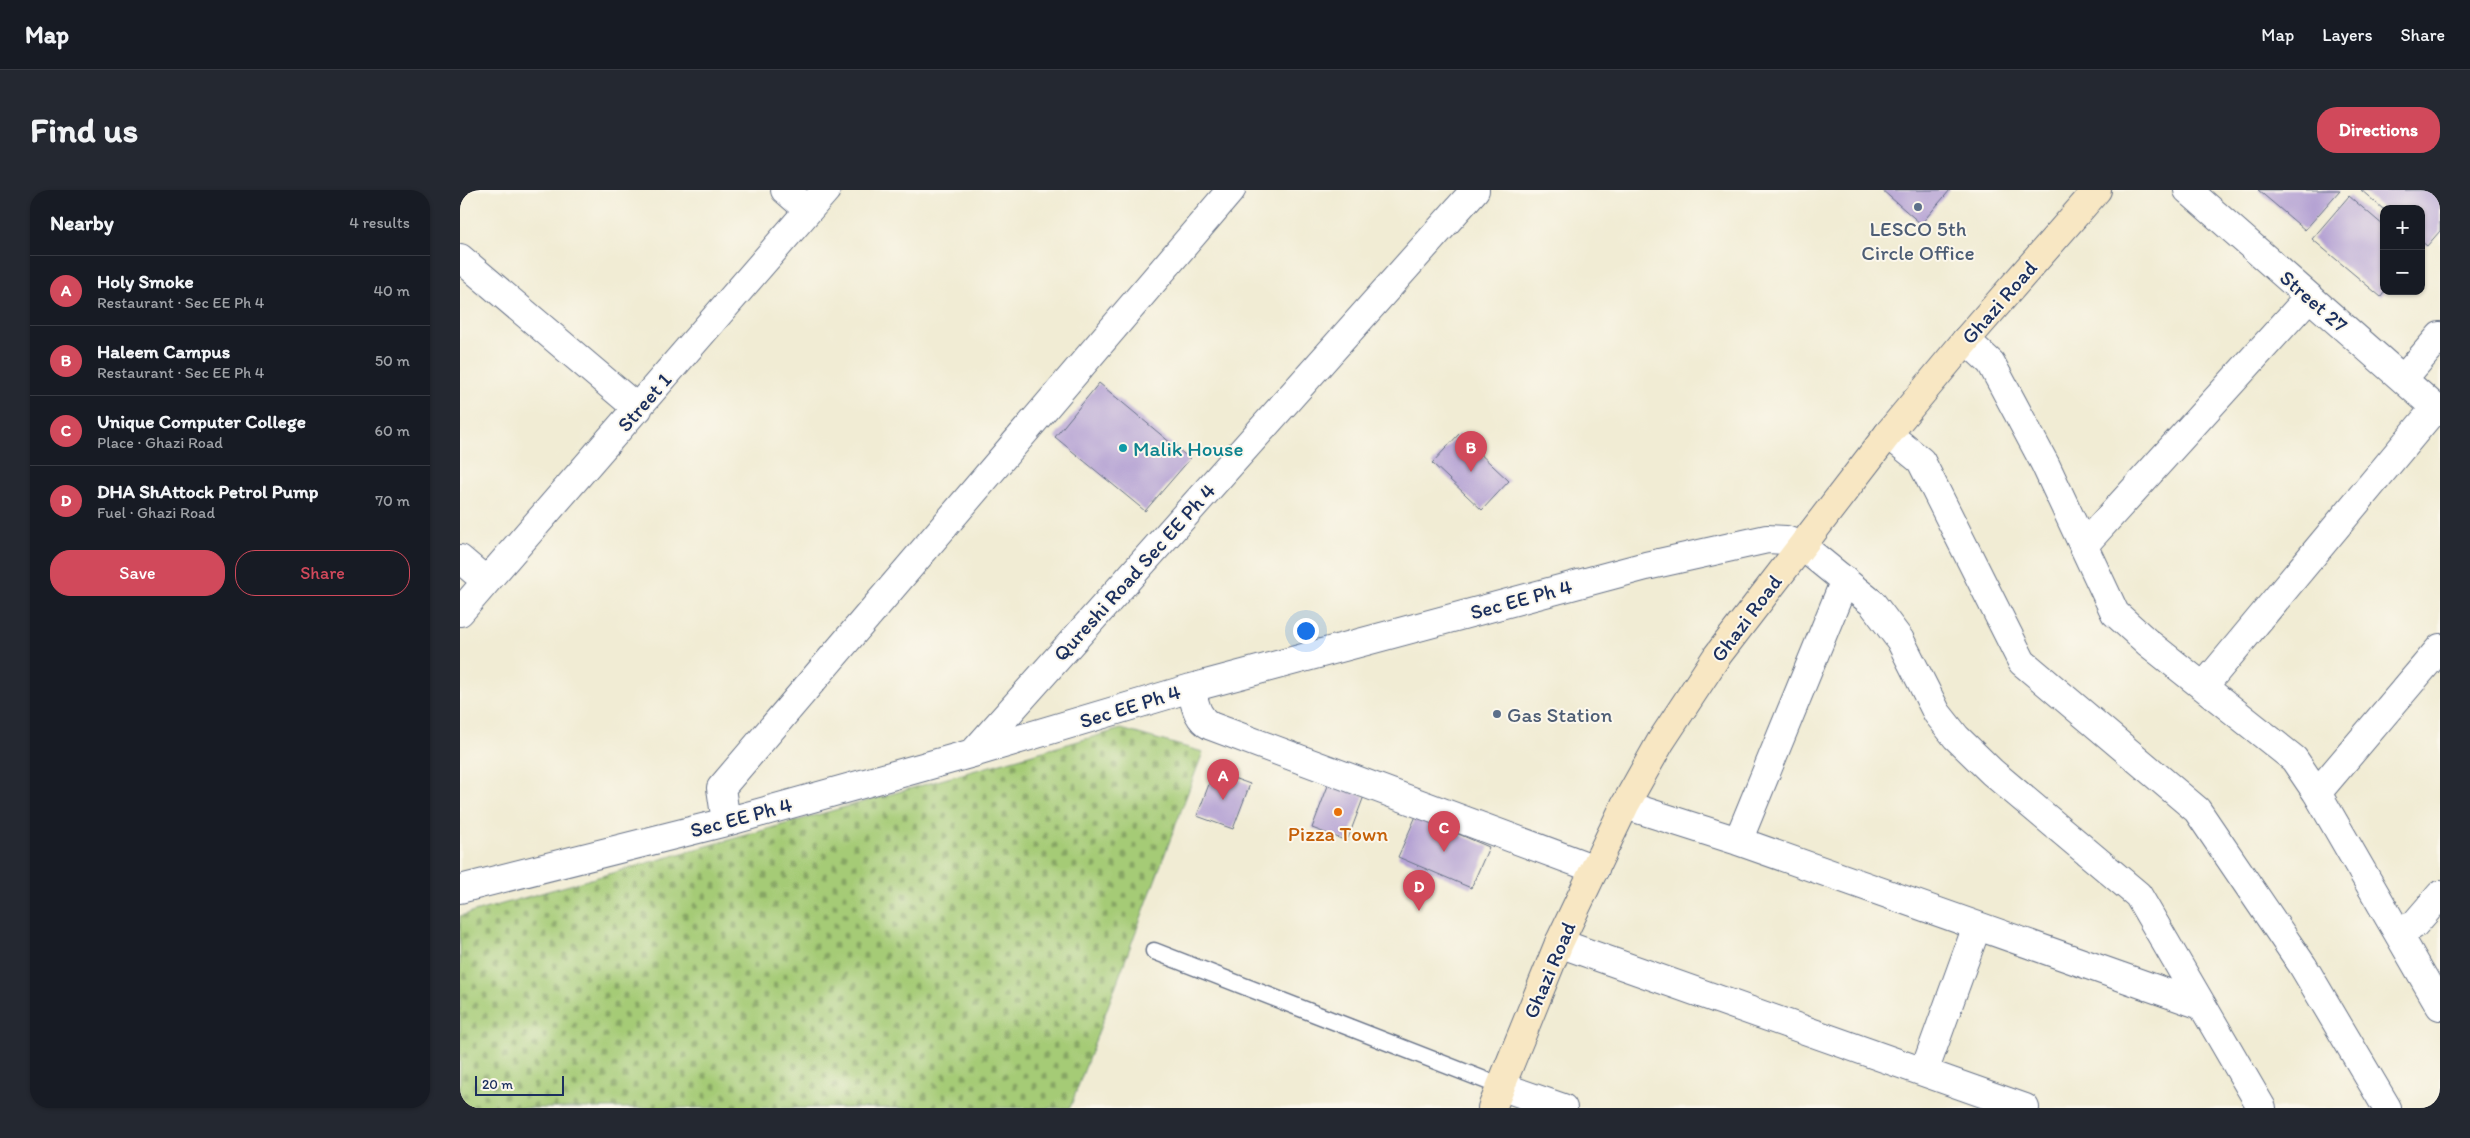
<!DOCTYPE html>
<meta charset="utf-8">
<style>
:root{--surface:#171b24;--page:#242831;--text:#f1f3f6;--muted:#9ea1a6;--line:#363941;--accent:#d1495b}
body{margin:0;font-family:Itim,sans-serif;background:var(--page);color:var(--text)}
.controls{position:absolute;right:15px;top:15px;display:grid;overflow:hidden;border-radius:10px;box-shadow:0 1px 4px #0004}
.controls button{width:45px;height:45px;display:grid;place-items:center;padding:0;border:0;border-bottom:1px solid var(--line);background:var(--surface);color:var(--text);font:25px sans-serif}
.scale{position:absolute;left:15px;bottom:12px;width:89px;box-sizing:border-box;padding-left:5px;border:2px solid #1b2f5e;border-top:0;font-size:14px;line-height:18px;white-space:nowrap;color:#1b2f5e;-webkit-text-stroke:4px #fbf7ec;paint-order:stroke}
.you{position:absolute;left:845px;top:440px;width:18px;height:18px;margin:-12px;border:4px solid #fff;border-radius:50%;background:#1a73e8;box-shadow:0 0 0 8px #1a73e833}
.badge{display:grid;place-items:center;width:32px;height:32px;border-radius:50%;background:var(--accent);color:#fff;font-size:16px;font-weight:700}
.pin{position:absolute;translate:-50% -41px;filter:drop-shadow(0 1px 2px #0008)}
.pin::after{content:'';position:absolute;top:26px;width:18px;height:15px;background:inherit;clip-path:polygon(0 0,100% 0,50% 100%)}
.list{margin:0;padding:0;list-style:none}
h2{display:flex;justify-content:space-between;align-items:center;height:65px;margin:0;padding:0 20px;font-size:21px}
h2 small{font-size:16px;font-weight:400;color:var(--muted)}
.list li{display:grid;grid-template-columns:32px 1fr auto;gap:15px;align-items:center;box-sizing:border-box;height:70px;padding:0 20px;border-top:1px solid var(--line)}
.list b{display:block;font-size:19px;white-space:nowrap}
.list p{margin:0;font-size:16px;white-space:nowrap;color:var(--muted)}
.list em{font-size:16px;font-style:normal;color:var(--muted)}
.actions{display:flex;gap:10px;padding:15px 20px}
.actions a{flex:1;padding:11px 0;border:1px solid var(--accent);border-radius:20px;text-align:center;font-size:18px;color:var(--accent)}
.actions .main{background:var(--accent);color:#fff}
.map{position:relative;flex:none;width:1980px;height:918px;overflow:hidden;border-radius:20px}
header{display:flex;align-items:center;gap:30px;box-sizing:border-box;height:70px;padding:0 25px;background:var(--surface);border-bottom:1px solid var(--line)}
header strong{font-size:24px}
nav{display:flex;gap:28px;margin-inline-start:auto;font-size:18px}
.intro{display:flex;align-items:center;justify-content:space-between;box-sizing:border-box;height:120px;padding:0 30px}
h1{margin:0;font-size:35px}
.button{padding:12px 22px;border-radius:20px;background:var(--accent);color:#fff;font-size:18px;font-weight:700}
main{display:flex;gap:30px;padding:0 30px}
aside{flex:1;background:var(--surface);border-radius:20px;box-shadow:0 1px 4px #0004}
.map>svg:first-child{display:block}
</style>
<header>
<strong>Map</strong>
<nav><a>Map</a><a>Layers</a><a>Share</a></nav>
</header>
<div class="intro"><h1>Find us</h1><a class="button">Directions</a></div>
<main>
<aside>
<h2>Nearby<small>4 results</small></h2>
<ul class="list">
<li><span class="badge">A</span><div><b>Holy Smoke</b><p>Restaurant · Sec EE Ph 4</p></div><em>40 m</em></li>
<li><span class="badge">B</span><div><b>Haleem Campus</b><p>Restaurant · Sec EE Ph 4</p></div><em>50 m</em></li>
<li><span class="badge">C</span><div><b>Unique Computer College</b><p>Place · Ghazi Road</p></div><em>60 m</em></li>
<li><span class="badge">D</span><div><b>DHA ShAttock Petrol Pump</b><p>Fuel · Ghazi Road</p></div><em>70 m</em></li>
</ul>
<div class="actions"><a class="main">Save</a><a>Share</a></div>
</aside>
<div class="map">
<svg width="1980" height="918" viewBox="0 0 1980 918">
<defs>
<pattern id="cemetery-stones" width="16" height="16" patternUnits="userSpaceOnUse" patternTransform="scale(1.25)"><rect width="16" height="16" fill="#a5cb76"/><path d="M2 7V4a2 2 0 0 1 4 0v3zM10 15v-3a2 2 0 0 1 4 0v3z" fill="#86a564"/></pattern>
</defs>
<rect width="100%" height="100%" fill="#fbf7ec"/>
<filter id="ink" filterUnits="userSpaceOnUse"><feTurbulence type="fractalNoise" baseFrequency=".02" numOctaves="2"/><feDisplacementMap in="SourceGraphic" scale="10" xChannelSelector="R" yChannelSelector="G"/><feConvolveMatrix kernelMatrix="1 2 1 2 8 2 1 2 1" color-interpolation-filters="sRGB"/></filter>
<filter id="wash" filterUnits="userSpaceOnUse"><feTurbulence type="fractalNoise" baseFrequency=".0096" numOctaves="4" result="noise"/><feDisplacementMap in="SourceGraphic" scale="20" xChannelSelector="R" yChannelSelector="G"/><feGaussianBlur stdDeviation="1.12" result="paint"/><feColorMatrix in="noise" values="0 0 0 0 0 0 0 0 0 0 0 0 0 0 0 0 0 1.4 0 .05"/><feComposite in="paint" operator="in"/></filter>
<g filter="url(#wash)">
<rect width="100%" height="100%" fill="#f1ecd4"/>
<path fill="url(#cemetery-stones)" stroke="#607d6a" d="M661,539L743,562L610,918H0V726Z"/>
<g id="blocks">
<path fill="#b4a1d3" d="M1422,0H1490L1461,34Z
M1798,0H1880L1845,40Z
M1901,0H1980V41L1967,56L1961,51V19H1923Z
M1889,6L1924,36L1925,101L1921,107L1852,49Z
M639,193L730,269L685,321L595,247Z
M999,244L1049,291L1022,320L972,273Z
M754,581L790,594L773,639L737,626Z
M869,593L904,606L887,651L852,638Z
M956,626L1029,657L1011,698L938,667Z"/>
</g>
</g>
<g filter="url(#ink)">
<use href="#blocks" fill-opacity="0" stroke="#667187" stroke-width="1"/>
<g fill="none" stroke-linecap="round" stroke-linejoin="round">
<g stroke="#667187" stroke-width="19">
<path id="service" d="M694,761L1040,896"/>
</g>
<g stroke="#667187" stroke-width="30">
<path id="minor" d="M325,0L348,20
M1728,0L1980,222
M0,68L178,219
M1506,150L1531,173L1585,274L1655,423L1687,452L1834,569L1857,603L1980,816
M1944,188L1980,146
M1428,244L1461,271L1562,472L1737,620L1843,776L1927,918
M1624,355L1849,107
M0,369L26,391
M1385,390L1278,651L1741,815
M0,422L366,0
M1744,496L1975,218
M731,498C735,513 736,528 751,536L1135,679
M513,563L1015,0
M1857,603L1980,458
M1165,615L1278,651
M266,632L261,598L771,0
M0,699L266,632L513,563L731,498L1186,376L1307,349L1326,350L1342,356L1412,413L1440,450L1477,523L1496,547L1532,582L1678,705L1802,918
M1939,741L1954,735L1980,705
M1099,753L1565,918
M1464,882L1517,736
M1040,896L1103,918"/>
</g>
<g stroke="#667187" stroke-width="30">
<path id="secondary" d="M1032,918L1099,753L1165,615L1201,551L1257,466L1428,244L1506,150L1637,0"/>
</g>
<use href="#service" stroke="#fff" stroke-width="16"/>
<use href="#minor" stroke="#fff" stroke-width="28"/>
<use href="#secondary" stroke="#f8e7c3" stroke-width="28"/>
</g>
</g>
<g fill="#5c6f8a" stroke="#fbf7ec" stroke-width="2">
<circle cx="1458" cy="17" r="5"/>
<circle cx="1037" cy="524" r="5"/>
</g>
<circle fill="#0f9aa8" stroke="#fbf7ec" stroke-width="2" cx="663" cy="258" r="5"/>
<circle fill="#e8710a" stroke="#fbf7ec" stroke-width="2" cx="878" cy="622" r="5"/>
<g text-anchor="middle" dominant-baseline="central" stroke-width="4" stroke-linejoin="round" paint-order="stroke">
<g font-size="21" fill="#4e5e75" stroke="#fbf7ec">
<text x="1458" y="38">LESCO 5th<tspan x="1458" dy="24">Circle Office</tspan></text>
<text x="1047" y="524" text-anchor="start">Gas Station</text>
</g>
<g font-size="21" fill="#1b2f5e" stroke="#fbf7ec">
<text transform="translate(1854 111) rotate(41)">Street 27</text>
<text transform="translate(1539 112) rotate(-49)">Ghazi Road</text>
<text transform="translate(184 212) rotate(-49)">Street 1</text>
<text transform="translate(674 382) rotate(-48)">Qureshi Road Sec EE Ph 4</text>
<text transform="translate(1061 409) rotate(-15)">Sec EE Ph 4</text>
<text transform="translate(1286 428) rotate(-53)">Ghazi Road</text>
<text transform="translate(670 516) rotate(-17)">Sec EE Ph 4</text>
<text transform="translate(281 627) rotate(-15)">Sec EE Ph 4</text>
<text transform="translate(1089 780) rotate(-67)">Ghazi Road</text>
</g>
<g font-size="21" fill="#0d838f" stroke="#fbf7ec" text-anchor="start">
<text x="673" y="258">Malik House</text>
</g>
<g font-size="21" fill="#c56008" stroke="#fbf7ec">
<text x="878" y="643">Pizza Town</text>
</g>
</g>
</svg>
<div class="controls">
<button>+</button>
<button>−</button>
</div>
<div class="scale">20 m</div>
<div class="you"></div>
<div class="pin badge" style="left:763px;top:610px">A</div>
<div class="pin badge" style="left:1011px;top:282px">B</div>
<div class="pin badge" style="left:984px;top:662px">C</div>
<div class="pin badge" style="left:959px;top:721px">D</div>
</div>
</main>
